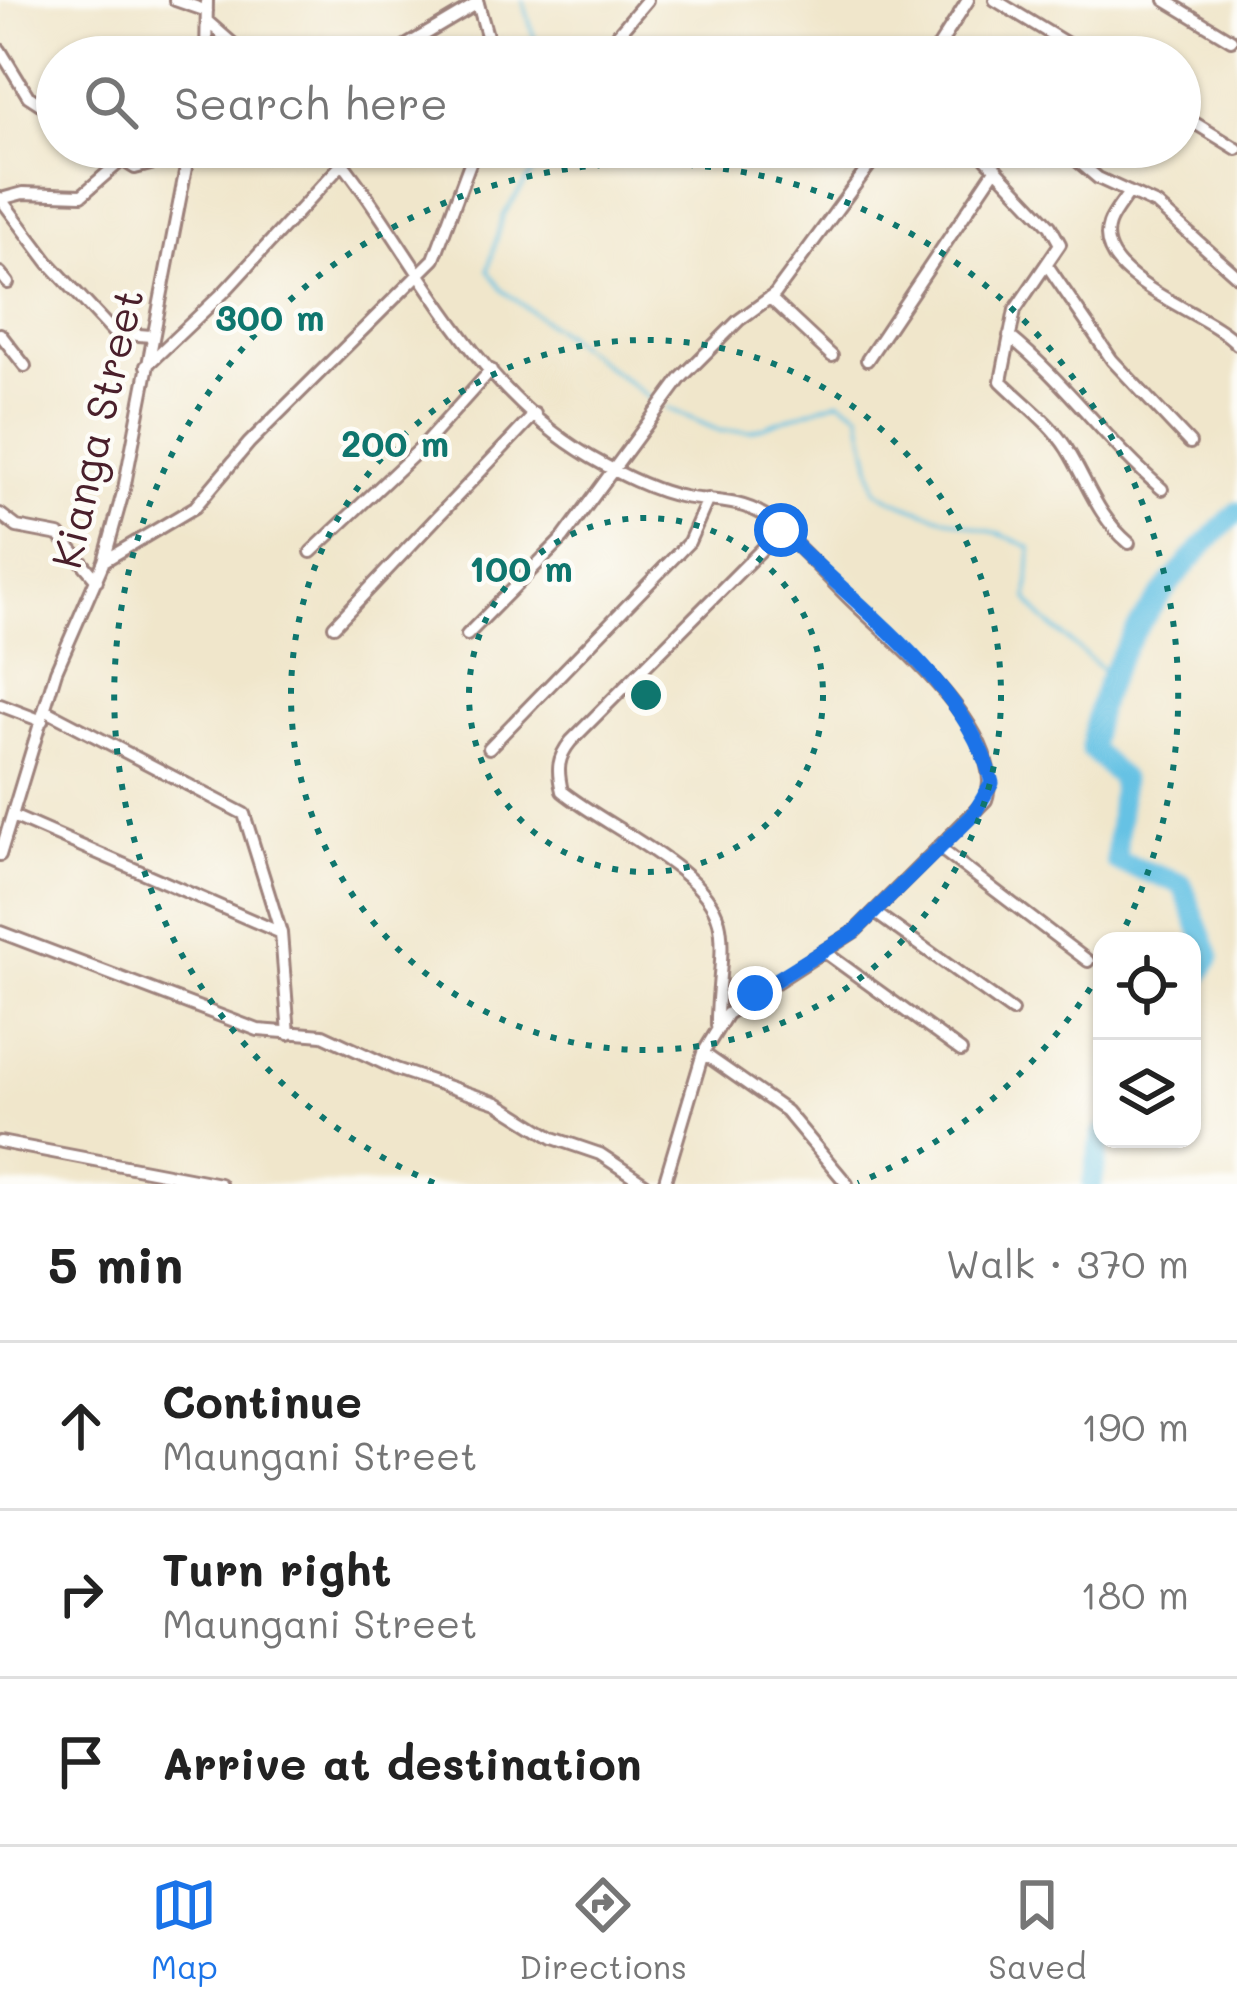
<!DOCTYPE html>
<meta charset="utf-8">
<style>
:root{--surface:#fff;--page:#f2f2f2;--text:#222;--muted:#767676;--line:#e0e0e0;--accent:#1a73e8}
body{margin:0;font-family:Mali,sans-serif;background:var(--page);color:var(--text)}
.controls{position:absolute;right:36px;bottom:36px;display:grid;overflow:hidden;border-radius:24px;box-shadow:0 3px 9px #0004}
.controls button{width:108px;height:108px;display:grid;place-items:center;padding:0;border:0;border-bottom:3px solid var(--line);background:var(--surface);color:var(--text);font:60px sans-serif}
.stop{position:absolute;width:36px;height:36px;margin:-27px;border:9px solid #1a73e8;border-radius:50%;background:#fff}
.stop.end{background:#1a73e8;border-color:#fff;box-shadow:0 3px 12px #0008}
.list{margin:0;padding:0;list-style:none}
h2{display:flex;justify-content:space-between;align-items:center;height:156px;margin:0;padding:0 48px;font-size:51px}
h2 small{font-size:39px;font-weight:400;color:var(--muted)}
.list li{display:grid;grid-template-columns:78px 1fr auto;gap:36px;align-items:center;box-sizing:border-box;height:168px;padding:0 48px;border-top:3px solid var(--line)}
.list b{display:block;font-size:45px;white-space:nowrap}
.list p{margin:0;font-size:39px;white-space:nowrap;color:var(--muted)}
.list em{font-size:39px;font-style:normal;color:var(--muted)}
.icon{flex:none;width:66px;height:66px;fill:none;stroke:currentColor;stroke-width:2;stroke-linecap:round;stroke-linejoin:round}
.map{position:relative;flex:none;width:1237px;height:1184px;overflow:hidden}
.search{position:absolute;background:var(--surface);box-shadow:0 3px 9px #0004;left:36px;right:36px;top:36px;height:132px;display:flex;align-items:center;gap:30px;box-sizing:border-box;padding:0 42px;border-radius:66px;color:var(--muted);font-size:45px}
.sheet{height:660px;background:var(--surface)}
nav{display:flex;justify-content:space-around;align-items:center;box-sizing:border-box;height:168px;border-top:3px solid var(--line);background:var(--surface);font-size:33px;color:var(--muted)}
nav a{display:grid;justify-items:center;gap:6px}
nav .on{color:var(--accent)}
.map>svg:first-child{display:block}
</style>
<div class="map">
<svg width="1237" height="1184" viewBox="0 0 1237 1184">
<rect width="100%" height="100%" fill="#fdfcf7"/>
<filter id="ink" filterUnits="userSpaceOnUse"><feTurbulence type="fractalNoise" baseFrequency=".00833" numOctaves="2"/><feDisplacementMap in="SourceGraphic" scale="24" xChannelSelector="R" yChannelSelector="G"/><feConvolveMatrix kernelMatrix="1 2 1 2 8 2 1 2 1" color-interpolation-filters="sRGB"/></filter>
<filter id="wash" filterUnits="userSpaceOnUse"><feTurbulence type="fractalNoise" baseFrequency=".004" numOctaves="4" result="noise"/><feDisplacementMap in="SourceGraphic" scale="48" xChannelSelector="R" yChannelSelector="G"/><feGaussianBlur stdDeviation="2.7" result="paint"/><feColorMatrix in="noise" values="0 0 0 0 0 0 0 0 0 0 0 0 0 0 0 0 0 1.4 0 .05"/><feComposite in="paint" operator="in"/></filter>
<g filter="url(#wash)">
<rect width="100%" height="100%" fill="#f0e6cb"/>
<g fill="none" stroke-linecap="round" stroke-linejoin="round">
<path stroke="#66c2e4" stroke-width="3" d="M523,0L540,57
M550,147L503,215L488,270L502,290L658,404
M667,408L720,431H751L840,400L860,413L876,490C921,519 983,522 1031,548L1028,599L1042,618L1112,678"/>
<path stroke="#66c2e4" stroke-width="21" d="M1192,987L1210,957L1182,884L1116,861L1122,779L1091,749C1099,657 1173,574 1237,512
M1092,1184L1102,1134"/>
</g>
</g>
<g filter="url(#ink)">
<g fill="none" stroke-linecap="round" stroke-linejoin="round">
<g stroke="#9d827b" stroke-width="16">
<path id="minor" d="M175,0L207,11
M477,0L493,57
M995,0L1089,57
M1165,0L1231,40
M208,22L248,57
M618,34L647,0
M944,43L957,57
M0,50L28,96L57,115
M206,57L207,0
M387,57L478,3
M932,57L968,0
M1180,114L1237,149
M101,147L135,168L189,154
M330,147C415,252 468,385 590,457C618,473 652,491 684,497C713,502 737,499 764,515C795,541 822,572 851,600C894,642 1009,733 986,800L855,931L727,1014L703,1053L664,1184
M975,147L1050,226L1060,244L1015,310L1001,381C1023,403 1050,422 1067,449C1088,483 1097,516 1129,543
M1061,147L1098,178L1157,205L1237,276
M1129,192C1123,202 1113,213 1109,224C1090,279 1212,313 1237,344
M0,198L49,263L114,333L151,336
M1,199L23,193L82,195L121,161
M1047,265L1112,360L1190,443
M0,273L8,283
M770,298L832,356
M0,334L25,366
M1009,336C1066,382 1106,441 1162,489
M867,360L996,168
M146,366L224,292L343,163
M0,514L17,527L59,535L97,580
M311,552L420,449L491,370
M104,561L195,507L249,443L434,259L476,147
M334,626L535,414
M467,635L563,538L681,378L739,320L775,294L883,147
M0,705L42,721
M45,710L244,814L281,933L289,1034
M489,748L689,542L708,499
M15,817L281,933
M938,847L1088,961
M0,855L56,671L104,561L124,489L190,147
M874,912L1012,1011
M0,932L258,1030L323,1035L396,1069L497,1103L553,1138L600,1154L645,1184
M826,953L961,1051
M717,1025C716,995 726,949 719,922C706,868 604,826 562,791C557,770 557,758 571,741L781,530
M703,1053L786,1111L847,1184
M0,1142L220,1184"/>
</g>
<use href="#minor" stroke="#fff" stroke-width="10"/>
</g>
</g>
<g fill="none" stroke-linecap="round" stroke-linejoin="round" filter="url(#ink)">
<path stroke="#1a73e8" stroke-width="15" d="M755,993L855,931L973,815L992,783C969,683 849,601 781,530"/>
</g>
<g fill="none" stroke="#0f766e" stroke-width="6" stroke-dasharray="6 12">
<circle cx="646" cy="695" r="177"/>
<circle cx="646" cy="695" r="355"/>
<path d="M1100 973A532 532 0 0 1 858 1183M434 1183A532 532 0 1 1 1118 941"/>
</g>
<g text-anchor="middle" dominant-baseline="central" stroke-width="9" stroke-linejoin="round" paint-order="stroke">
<g font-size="42" fill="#4a1f2b" stroke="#fdfcf7">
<text transform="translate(96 428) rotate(-77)">Kianga Street</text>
</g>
</g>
<circle cx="646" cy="695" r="18" fill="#0f766e" stroke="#fdfcf7" stroke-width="6"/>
<g font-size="36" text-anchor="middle" font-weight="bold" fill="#0f766e" stroke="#fdfcf7" stroke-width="9" stroke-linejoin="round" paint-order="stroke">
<text x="270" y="331">300 m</text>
<text x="395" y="457">200 m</text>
<text x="521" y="582">100 m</text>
</g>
</svg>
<div class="controls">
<button><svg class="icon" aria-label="locate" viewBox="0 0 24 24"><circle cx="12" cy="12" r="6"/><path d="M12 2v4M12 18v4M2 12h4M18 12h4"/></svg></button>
<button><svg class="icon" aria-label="layers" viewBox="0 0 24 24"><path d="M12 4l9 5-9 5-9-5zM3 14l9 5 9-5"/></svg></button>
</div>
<div class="stop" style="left:781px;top:530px"></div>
<div class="stop end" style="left:755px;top:993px"></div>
<div class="search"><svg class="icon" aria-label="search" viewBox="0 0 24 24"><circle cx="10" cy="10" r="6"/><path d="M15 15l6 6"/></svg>Search here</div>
</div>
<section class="sheet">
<h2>5 min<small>Walk · 370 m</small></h2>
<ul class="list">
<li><svg class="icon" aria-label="ahead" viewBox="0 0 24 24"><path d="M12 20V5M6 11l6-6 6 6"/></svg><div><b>Continue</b><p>Maungani Street</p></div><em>190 m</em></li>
<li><svg class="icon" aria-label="right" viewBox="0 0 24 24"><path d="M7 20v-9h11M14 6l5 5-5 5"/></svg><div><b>Turn right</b><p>Maungani Street</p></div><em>180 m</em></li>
<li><svg class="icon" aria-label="arrive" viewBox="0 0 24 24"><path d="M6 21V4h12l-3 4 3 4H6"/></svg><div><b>Arrive at destination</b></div></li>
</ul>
</section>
<nav>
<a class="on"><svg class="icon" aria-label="map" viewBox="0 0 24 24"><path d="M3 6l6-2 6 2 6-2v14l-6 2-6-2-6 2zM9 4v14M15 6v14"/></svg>Map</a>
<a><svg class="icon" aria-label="directions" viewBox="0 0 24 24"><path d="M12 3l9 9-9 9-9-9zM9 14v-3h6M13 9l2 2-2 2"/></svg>Directions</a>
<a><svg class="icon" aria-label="saved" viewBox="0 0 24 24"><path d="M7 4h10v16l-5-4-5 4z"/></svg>Saved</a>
</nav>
